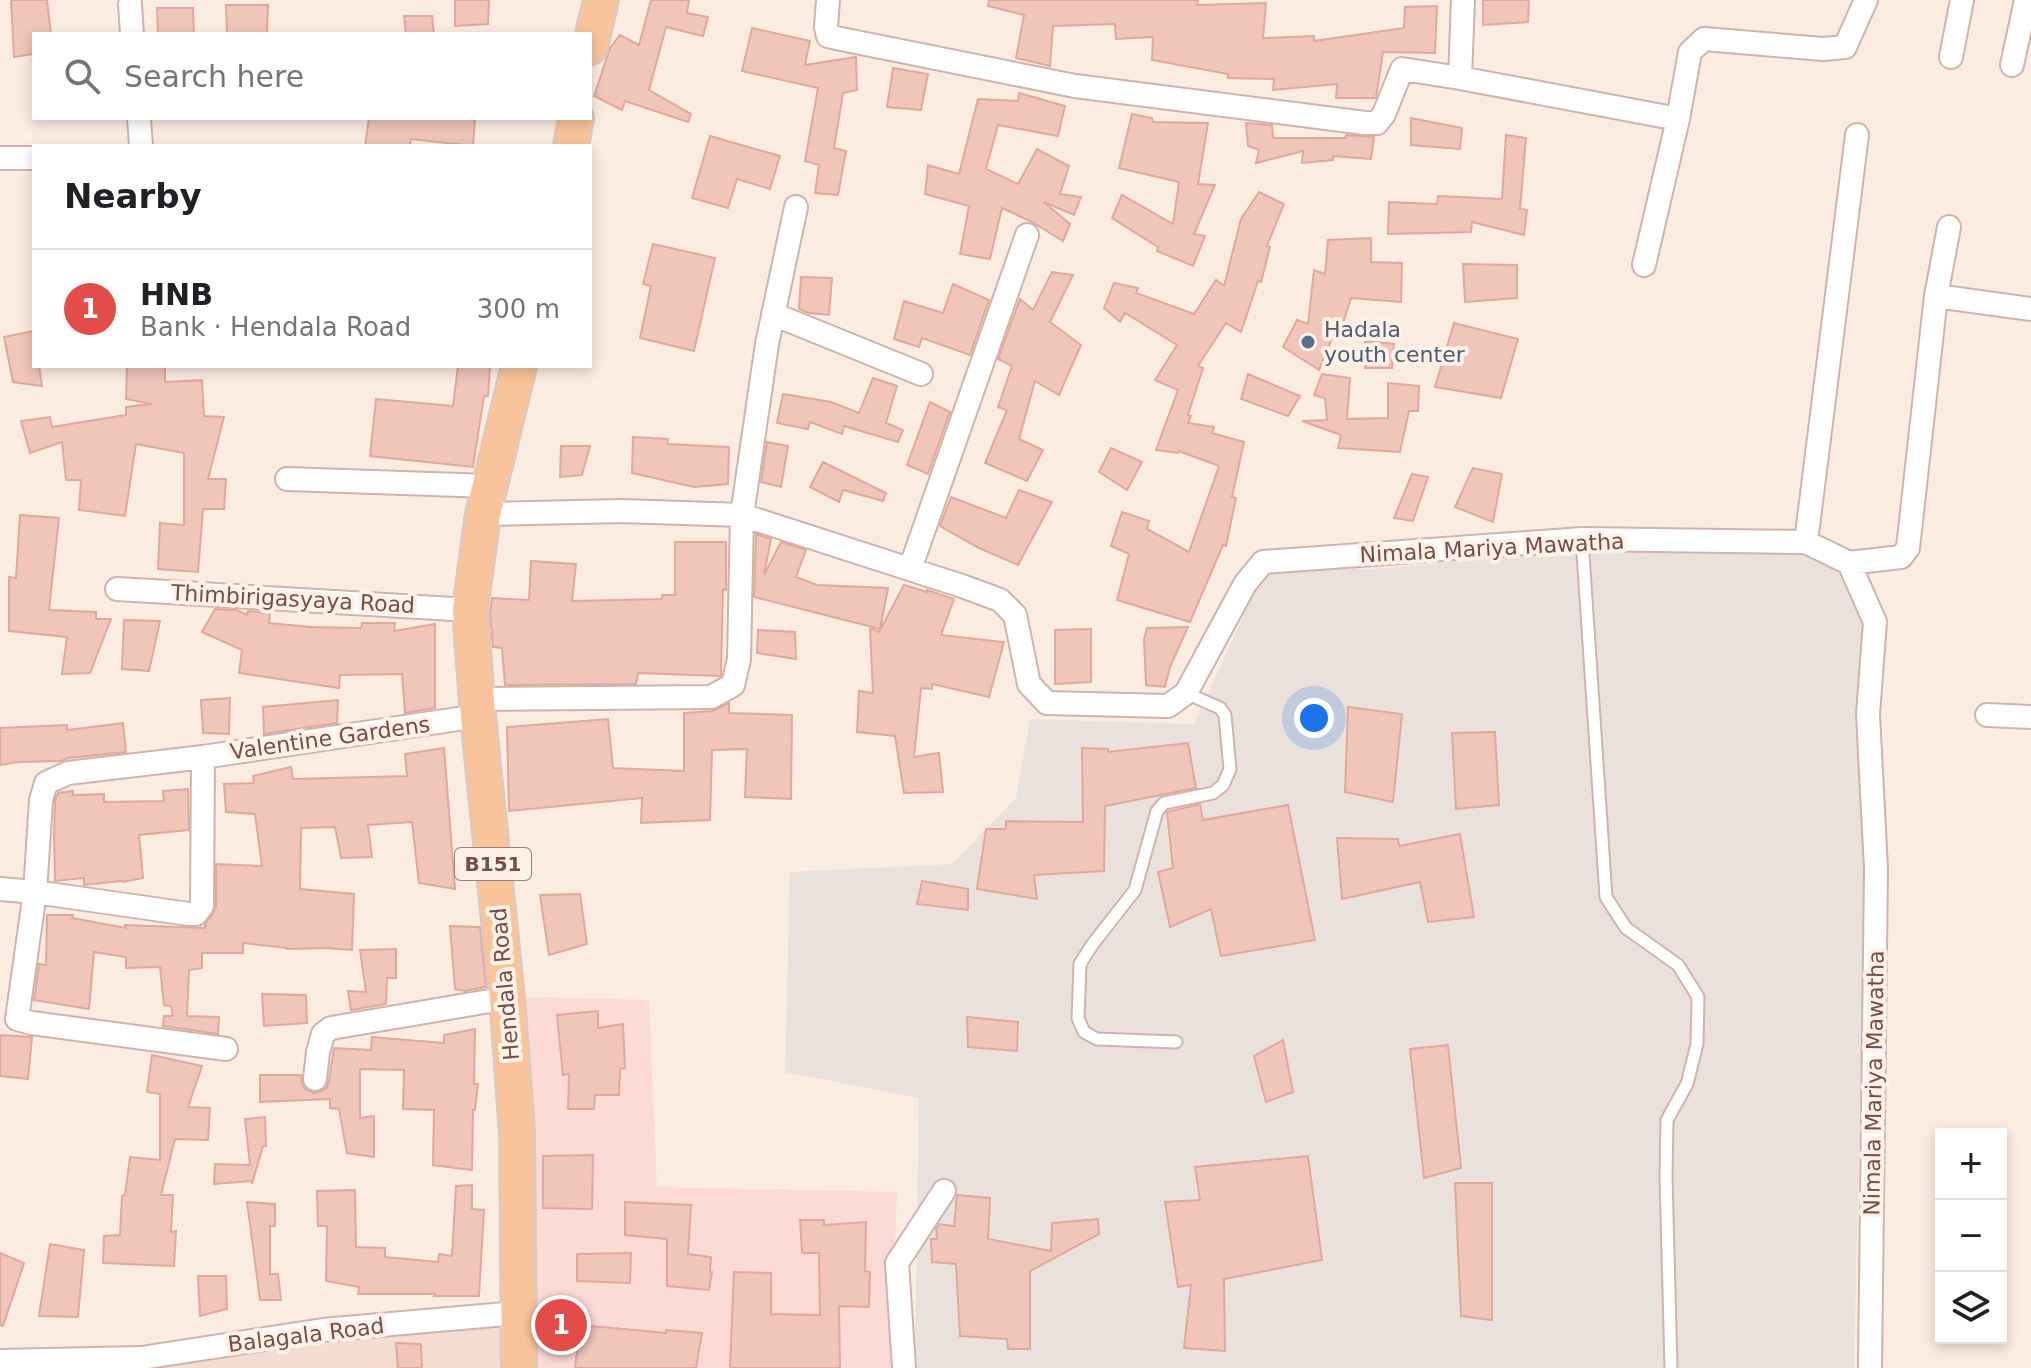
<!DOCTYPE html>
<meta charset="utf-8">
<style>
:root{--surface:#fff;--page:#f6f6f6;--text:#202124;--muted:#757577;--line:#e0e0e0;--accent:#e34d49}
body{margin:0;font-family:"DejaVu Sans",sans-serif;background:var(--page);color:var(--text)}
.controls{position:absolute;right:24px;bottom:24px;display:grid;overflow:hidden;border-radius:0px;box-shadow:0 4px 12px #0003}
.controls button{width:72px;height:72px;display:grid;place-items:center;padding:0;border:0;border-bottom:2px solid var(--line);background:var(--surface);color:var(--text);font:40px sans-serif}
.you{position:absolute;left:1314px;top:718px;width:28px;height:28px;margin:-20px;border:6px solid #fff;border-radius:50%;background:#1a73e8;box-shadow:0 0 0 12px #1a73e833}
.badge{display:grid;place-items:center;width:52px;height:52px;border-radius:50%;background:var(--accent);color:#fff;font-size:26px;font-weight:700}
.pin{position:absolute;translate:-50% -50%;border:4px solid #fff;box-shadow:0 2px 8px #0006}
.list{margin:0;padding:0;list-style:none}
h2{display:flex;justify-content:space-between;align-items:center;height:104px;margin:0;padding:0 32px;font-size:34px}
h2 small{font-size:26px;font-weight:400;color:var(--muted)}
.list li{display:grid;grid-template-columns:52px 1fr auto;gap:24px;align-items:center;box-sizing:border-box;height:120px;padding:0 32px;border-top:2px solid var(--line)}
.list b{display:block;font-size:30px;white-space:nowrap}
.list p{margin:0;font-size:26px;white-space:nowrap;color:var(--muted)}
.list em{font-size:26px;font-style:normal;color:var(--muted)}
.icon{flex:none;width:44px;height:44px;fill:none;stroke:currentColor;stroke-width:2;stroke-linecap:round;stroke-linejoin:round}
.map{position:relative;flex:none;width:2031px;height:1368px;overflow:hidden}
.search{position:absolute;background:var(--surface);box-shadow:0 4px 12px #0003;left:32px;top:32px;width:560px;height:88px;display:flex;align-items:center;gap:20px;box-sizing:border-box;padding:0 28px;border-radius:0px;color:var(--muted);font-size:30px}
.panel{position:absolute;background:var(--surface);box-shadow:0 4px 12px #0003;left:32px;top:144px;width:560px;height:224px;border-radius:0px}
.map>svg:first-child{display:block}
</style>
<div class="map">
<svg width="2031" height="1368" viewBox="0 0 2031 1368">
<rect width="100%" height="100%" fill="#fbece2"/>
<path fill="#f3ddd0" d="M512,1320L514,1368H0L324,1337Z"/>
<path fill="#fcdad6" d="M522,997L649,1000L657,1187L897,1192L891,1368H534Z"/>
<path fill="#eae1dd" d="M1583,551L1804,554L1840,570L1856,584L1863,623L1856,714L1865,869L1854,1368H915L919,1098L785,1072L790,872L952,864L1016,798L1030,719L1194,724L1255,590L1269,573L1296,567L1371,569Z"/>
<path fill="#f0c5ba" stroke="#e2a89b" stroke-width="2" d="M11,0H47L51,34H34V54L14,57Z
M455,0H489L488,24L455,26Z
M651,0H689L687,13L708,17L703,36L666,27L649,90L691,114L688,122L625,101L622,110L594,96L610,48L620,35L639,45Z
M989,0H1198L1197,5L1266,3L1263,38L1314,36V41L1404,28L1405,7L1437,6L1435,53L1383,52L1376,98H1336L1337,84L1273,90L1274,79L1228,78V74L1152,60L1153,37L1116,39L1115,24L1053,26L1050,66L1016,58L1024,15L988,6Z
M1483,0H1529L1528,22L1483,25Z
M226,5H268L267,34H227Z
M157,8H193L194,34H158Z
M404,16H432L434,34H406Z
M752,28L810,41L805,65L856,57L857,90L843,93L834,148L846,151L838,195L815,193L819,165L805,161L818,88L742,71Z
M893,68L928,74L921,110L887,107Z
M1019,93L1065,106L1058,136L998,125L986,169L1018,184L1037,149L1069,166L1060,194L1081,197L1074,215L1044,202L1070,224L1063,241L1032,222L1002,208L990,259L960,254L969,206L925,194L928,165L959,174L978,99L1018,101Z
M1132,114L1152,118L1153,122L1208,123L1198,184L1215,185L1194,234L1205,236L1193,266L1157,251L1158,247L1112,218L1122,195L1173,224L1179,182L1119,168Z
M369,118H475L473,146L411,139L410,146H365Z
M1411,118L1462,128L1460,149L1411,145Z
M1246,123L1272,125L1273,138H1345L1346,135L1374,137L1371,159L1333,156V160L1302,163L1303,151L1256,163L1259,150L1248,146Z
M1506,135L1526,138L1520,209L1527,210L1524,235L1472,222L1471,232L1388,234L1389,202L1437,204L1438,196L1502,199Z
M710,136L780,156L770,189L737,179L728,208L692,198Z
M1259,192L1284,204L1267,246L1270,247L1261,282L1258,281L1241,332L1226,323L1198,366L1203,368L1188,415L1191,416L1188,423L1214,427L1212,433L1244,442L1232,497L1236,498L1226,546L1223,545L1190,622L1117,600L1129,554L1111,546L1122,512L1149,521L1147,529L1189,552L1219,466L1179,451L1178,453L1156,450L1178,390L1155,380L1177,345L1125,313L1120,322L1104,308L1114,283L1138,288L1136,293L1194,314L1216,280L1224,286L1241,219Z
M1371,238V262L1402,263L1401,302L1351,298L1343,323L1339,321L1319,370L1283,347L1297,320L1308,324L1314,270L1325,274L1328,240Z
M653,244L715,258L694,351L640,338L651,286L643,284Z
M1463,264L1517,265V298L1465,302Z
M1052,272L1073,275L1050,322L1081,345L1059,395L1035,381L1019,439L1043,450L1027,481L985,463L1007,410L998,407L1012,366L998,359L1020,299L1033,310Z
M801,277L832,278L829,315L809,313L799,309Z
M953,284L989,300L970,355L922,338L919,347L894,339L904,301L943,313Z
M1454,323L1518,339L1501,398L1435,387Z
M34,331V366H39L42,386L13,382L4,337Z
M1365,341L1394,344L1392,368H1365Z
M127,366H165V382L202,380L204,416L224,417L208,479H226L224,509H203L198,572L158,569L160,523L184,525V453L136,444L125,516L79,510L81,480H66L62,442L30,453L21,421L50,417L52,427L126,415V407L152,404L126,399Z
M458,366H490L488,396H484L473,467L370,456L376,399L453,406Z
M1248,374L1300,396L1288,416L1241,399Z
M1322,374L1350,378L1347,419L1388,418V383L1419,386L1418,411H1409L1400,452L1338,448L1341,435L1302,421L1327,420L1325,398L1314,395Z
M873,378L897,386L886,423L903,430L898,442L844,426L842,434L810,422L808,429L777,423L783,394L831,402L859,413Z
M930,402L950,412L928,474L907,465Z
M633,437L668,439L667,444L729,447L728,484L694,487L632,473Z
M767,442L788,446L781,487L761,482Z
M561,446H590L582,475L560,477Z
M1111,448L1142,462L1127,490L1099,472Z
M823,462L886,493L883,501L843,490L839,502L810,487Z
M1473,468L1502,474L1493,522L1455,507Z
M1412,474L1428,477L1413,521L1394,518Z
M1019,490L1052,502L1018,565L979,548L940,526L951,497L1006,518Z
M20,515L59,518L49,610L96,612V619H111L90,673L62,674L67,637L9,631V577L16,578Z
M756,534L771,539L764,575L781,542L806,550L796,577L817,585L888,588L880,629L754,597Z
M675,542H726V590L723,589L721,676L638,673L636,684L505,685L502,648L493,647L490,614L492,598L529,600L531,561L576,564L572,601L662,599V595H675Z
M904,585L927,592V590L954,599L941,635L1004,642L989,697L932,684V689L921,688L914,757L939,753L943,792L904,793L895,736L857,732L859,691L873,693L870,628L879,632Z
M215,609L237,610L247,615L248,611L270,613L269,623L312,627L361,628L362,623H395L394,631L435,624V708L405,713L402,674L340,675L339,688L239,673L242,650L202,632Z
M124,620L160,621L149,671L122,669Z
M1188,627L1170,667L1165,687L1146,685L1144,639L1147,628Z
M1091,629V682L1055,684V630Z
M758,630L795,632L796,659L757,653Z
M230,698L229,734L203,733L201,700Z
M338,700L337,723L264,734L263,707Z
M729,703V713L792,715L791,799L745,797L747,749L712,750L710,820L641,823L642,798L509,811L507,727L608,719L613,768L684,771V713L712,711Z
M1348,707L1402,714L1393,802L1345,792Z
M123,723L126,752L68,758L61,761L18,762L0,765V728L67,725V730Z
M1495,732L1499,805L1456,809L1452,733Z
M1188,743L1196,788L1105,806L1104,871L1034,875L1037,899L977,889L986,829H1006V821L1083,822L1082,748L1108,749V752Z
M444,748L455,889L419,883L412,822L368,825L372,857L341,858L335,827L301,828L300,889L354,894L352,950L326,948L287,949V948L243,943V953H202V968L189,970L187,1016L219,1017L218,1034L163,1026L164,1016H173L171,1006L164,1005L160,967L126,968V957L94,952L89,1009L34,1000L39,964L46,965L47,915H73L72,918L126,928L125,925L205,928V924L213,914L216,907V864L262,866L255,814L226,812L224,784L254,783L253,776L291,767L293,779L407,776L405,754Z
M188,789L189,830L139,835L143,878L123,882L122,881L84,885V878L55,881L54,835L55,800L58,793L73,791V795L104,794V802L164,801L163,791Z
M1200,804L1203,820L1288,805L1315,940L1221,956L1211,909L1170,927L1158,872L1173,868L1167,812Z
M1460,834L1474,917L1428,922L1420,882L1342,899L1337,838L1398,839L1399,846Z
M922,881L968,889V910L917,904Z
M580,894L587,944L549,955L540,895Z
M450,926L480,927L486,987L465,991L455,989Z
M396,949V978H387L386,1004L351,1010L348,991L366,992L360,950Z
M262,994L306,995L307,1023L264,1026Z
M598,1011V1028L623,1024L625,1068L620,1069L619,1095H595L594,1109H568L569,1074L563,1075L557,1015Z
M967,1017L1018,1022L1017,1051L968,1047Z
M475,1029L474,1084H478L475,1110H473L472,1170L433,1165L434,1110L403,1109L404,1070L360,1069V1118L374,1116V1157L347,1153L339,1109L330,1108V1099L260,1102V1075H301L302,1084L306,1090L314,1093L321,1091L327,1087L329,1081L334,1048L371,1050L372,1037L444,1043V1035Z
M0,1035L32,1037L28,1079L0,1076Z
M1283,1040L1293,1092L1266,1102L1254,1056Z
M1448,1045L1461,1168L1424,1178L1410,1049Z
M152,1055L202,1066L188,1107L210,1108L208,1140L175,1139L161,1195H173L171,1232L176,1231L174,1266L103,1263L104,1236L120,1235L122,1196L125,1195L130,1157L160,1160V1094L147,1092Z
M265,1117L266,1146H263L252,1184V1181L214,1184L215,1164L250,1165L245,1119Z
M593,1155L592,1209L543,1208V1156Z
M1308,1156L1322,1260L1224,1279L1225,1351L1184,1348L1191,1285L1178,1287L1165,1202L1200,1200L1195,1167Z
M1455,1183H1492V1320L1461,1316Z
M472,1185V1209L484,1210L479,1296H434L435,1294H358L359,1287L326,1281L327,1226H318L317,1191L355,1190L356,1247L385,1248V1257L438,1262L439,1254L452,1256L456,1186Z
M957,1195L990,1198L988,1239L1051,1251L1052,1223L1098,1219L1099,1234L1030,1271V1349H1008L1007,1339L960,1336L956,1264L932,1262L931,1239H937L936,1229L939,1224L954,1226Z
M247,1202L275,1204V1226H270V1274H278L281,1300H260Z
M625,1202L691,1205L688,1254L711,1257L710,1272H712L709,1290L667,1286V1239L625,1235Z
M800,1220H824V1225L866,1222L865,1271L870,1272L869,1307L839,1306L840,1368H730L734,1272L771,1273V1314L820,1315L819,1253H802Z
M50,1244L84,1250L78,1317L39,1316Z
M0,1253L24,1263L3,1326L0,1325Z
M631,1253L630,1283L577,1281V1254Z
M198,1276H226L227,1309L200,1316Z
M580,1325L666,1333V1330L702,1333L696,1368H575Z
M396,1343L421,1344L422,1368H398Z"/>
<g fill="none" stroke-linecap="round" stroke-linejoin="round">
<g stroke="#ceb4ac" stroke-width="15">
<path id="service" d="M1582,539L1606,897L1626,928L1678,965L1698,997L1697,1044L1687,1084L1667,1120L1666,1176L1671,1368
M1176,1042L1097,1039L1084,1032L1078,1018L1080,964L1092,945L1135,890L1157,811L1164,803L1213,793L1223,785L1230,769L1225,715L1220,708L1186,693"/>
</g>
<g stroke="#ceb4ac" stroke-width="26">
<path id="minor" d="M828,0L826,27L828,36L841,39L1075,86L1365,123H1377L1384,114L1402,69L1460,78L1678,119L1690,52L1704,39L1823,49L1845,47L1866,0
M130,4L132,34
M1951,57L1962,0
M2012,65L2026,0
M1460,78L1463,0
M139,118L141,146
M0,158H34
M1644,265L1678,119
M1936,296L2031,309
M773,314L921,374
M287,479L489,486
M483,514L622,511L742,515L962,586L1000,600L1015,615L1029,684L1047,703L1168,706L1186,693L1245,584L1263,562L1582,539L1806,542L1849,563L1875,622L1868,714L1876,869L1870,1368
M1806,542L1857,135
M1849,563L1901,557L1908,548L1936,296L1949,227
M910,569L1027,235
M117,589L470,610
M476,699L711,697L733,685L739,659L742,515L767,344L796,207
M1987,715L2031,717
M203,757L68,773L46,783L41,800L35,892L17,1019L32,1023L226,1049
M0,889L35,892L189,914H196L202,906L203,757L478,716
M315,1079L318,1052L323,1034L331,1028L507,998
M0,1361L141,1358L323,1330L517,1313
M904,1368L897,1263L944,1191"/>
</g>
<g stroke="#d5cac8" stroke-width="38">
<path id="primary" d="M590,47L601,0
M571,146L576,118
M519,1368L517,1132L507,998L478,716L470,610L483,514L519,366"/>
</g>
<use href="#service" stroke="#fff" stroke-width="11"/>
<use href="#minor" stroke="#fff" stroke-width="22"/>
<use href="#primary" stroke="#f9c49b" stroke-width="34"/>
</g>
<circle fill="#5c6f8a" stroke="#fff1e8" stroke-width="3" cx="1308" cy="342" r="8"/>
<g text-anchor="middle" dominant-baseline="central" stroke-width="8" stroke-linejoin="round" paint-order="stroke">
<rect fill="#fff1e8" stroke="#9c8079" stroke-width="2" x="455" y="848" width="76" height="32" rx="6"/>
<g font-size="20" font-weight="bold" fill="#725049">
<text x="493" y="864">B151</text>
</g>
<g font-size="22" fill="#4e5e75" stroke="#fff1e8" text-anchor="start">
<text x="1324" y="329">Hadala<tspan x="1324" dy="25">youth center</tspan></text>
</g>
<g font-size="22" fill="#725049" stroke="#fff1e8">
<text transform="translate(1492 548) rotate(-3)">Nimala Mariya Mawatha</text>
<text transform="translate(293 599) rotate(3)">Thimbirigasyaya Road</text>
<text transform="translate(330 738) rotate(-8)">Valentine Gardens</text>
<text transform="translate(505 984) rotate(-95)">Hendala Road</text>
<text transform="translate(1874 1083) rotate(-89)">Nimala Mariya Mawatha</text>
<text transform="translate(306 1335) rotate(-7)">Balagala Road</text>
</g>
</g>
</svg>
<div class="controls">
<button>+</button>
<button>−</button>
<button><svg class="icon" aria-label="layers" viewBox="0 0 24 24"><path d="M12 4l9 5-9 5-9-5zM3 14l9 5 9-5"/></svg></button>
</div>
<div class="you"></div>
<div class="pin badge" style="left:561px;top:1325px">1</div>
<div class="search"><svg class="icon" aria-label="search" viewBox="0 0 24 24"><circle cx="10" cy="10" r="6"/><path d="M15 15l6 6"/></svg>Search here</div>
<section class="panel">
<h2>Nearby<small></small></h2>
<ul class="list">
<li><span class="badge">1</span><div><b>HNB</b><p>Bank · Hendala Road</p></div><em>300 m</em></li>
</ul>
</section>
</div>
